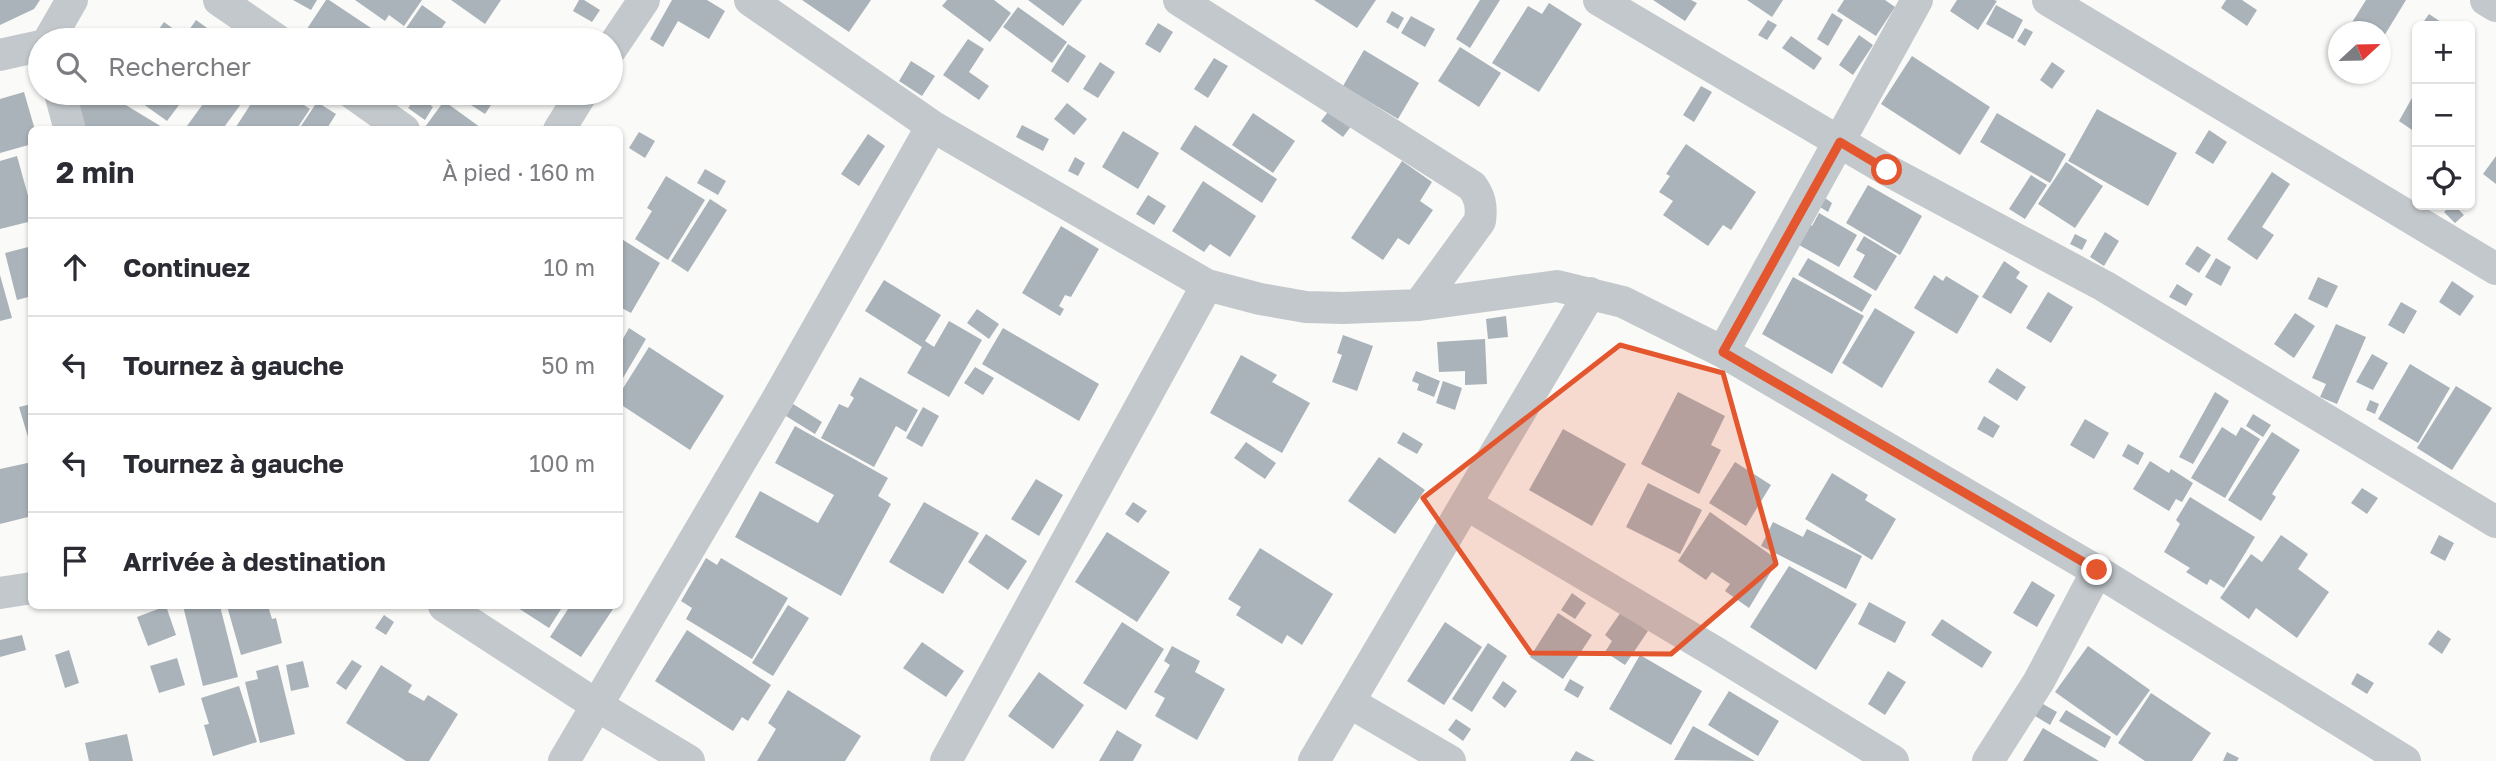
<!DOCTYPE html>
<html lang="fr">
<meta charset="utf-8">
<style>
:root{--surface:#fff;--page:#f2f2f3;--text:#2b2b33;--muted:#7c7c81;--line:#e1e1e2}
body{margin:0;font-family:"Golos Text",sans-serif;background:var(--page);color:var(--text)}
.controls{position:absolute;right:21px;top:21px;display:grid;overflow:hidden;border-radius:10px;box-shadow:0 2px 5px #0004}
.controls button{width:63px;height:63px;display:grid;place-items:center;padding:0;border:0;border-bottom:2px solid var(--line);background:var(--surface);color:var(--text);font:35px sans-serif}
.compass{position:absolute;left:2328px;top:21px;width:63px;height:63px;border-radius:50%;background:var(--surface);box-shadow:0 2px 5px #0004;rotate:68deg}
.stop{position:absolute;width:21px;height:21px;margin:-16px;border:5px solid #e4572e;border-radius:50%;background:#fff}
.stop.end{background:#e4572e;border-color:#fff;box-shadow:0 2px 7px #0008}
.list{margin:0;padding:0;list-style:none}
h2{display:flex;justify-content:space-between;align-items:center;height:91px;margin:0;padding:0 28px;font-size:30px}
h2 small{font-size:23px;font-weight:400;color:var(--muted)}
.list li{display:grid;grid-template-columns:46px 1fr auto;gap:21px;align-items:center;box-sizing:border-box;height:98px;padding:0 28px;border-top:2px solid var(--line)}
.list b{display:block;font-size:26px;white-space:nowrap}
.list em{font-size:23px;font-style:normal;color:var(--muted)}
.icon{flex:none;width:38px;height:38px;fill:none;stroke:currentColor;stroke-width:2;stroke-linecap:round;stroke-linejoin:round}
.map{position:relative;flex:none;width:2496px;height:761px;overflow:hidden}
.search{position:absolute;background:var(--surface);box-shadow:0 2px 5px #0004;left:28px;top:28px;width:595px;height:77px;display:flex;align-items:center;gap:18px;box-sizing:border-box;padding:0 24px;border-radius:38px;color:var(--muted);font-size:26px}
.panel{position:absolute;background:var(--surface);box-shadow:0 2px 5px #0004;left:28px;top:126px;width:595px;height:483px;border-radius:10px}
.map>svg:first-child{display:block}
</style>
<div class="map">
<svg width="2496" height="761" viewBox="0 0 2496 761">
<rect width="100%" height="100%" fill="#fafaf8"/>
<path fill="#aab3b9" d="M0,0H40L34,9L0,25Z
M293,0H317L311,10Z
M326,0H329L389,40H304L301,38Z
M355,0H422L404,26L389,15L385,21Z
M451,0H501L485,24Z
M579,0H584L600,10L592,22L573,11Z
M672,0H707L725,11L709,39L678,21L663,47L650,39Z
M802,0H871L849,32Z
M947,0H994L1011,13L990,42L942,6Z
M1028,0H1082L1063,26Z
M1314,0H1376L1357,28Z
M1480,0H1500L1470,48L1456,39Z
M1653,0H1691L1697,3L1685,21Z
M1747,0H1783L1772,17Z
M1844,0H1885L1895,7L1876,36L1837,11Z
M1957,0H1994L1997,1L1978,30L1950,11Z
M2226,0H2242L2257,10L2247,26L2221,8Z
M2366,0H2406L2381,41L2390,46L2380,61V32H2346Z
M1549,3L1582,24L1539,92L1492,63L1528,6L1542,14Z
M422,5L446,22L433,40H398Z
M1996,5L2023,20L2013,39L1986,24Z
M1018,7L1067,42L1052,63L1003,27Z
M1392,11L1404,18L1398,29L1386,22Z
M1832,13L1843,20L1828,46L1817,39Z
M2429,14L2447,26H2425L2422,24Z
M1411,16L1435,29L1425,47L1401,33Z
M196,20L224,40H182Z
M1768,20L1777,25L1767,40L1758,35Z
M164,22L178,32L172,40H151Z
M1158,23L1173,32L1160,53L1145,44Z
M2025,28L2033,32L2025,46L2017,41Z
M1859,35L1873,45L1853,75L1839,65Z
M1791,36L1822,58L1814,70L1782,48Z
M968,39L984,49L969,72L989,86L979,100L943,75Z
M1068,44L1086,56L1068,83L1051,71Z
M1460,47L1501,73L1479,107L1438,81Z
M1364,50L1419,83L1398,119L1343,86Z
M1912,56L1990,107L1960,155L1881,104Z
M1214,58L1228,66L1208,98L1194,89Z
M911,61L935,76L922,96L899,81Z
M1100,62L1115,72L1098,98L1083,89Z
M2052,62L2065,71L2052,89L2040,80Z
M1701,86L1712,92L1694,122L1683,115Z
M2417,89V129L2415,132L2399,121Z
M24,92L35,130H32V144L0,153V99Z
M85,93H106L167,130H76L74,118L80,107L77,105Z
M144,93H188L167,121L139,101Z
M211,93H249L222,130H184Z
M258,93H286L310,109L296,130H234Z
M376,93H397L390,103Z
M459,93H499L485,114L457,96Z
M418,96L433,107L425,120L408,108Z
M444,101L484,130H428L425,127Z
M317,102L336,114L326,130H306L301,126Z
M1067,103L1087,119L1074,135L1054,119Z
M1331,108L1352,125L1343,137L1321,121Z
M2097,109L2177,153L2148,206L2068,161Z
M1253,113L1295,141L1273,173L1232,145Z
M1997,113L2066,154L2050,183L1980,142Z
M1022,125L1049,139L1043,151L1016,137Z
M1195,125L1277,179L1262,203L1180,149Z
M2209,130L2227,142L2213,164L2195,153Z
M1123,131L1159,153L1138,189L1102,167Z
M639,132L655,141L645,158L629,148Z
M868,134L885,146L859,186L841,174Z
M1686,144L1756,192L1731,230L1723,225L1708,246L1663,215L1673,201L1659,192L1670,176L1666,174Z
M17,156L32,210V221L0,229V161Z
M2496,156V184L2483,174Z
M1075,157L1085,163L1078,176L1068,171Z
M1402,161L1432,182L1420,201L1433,210L1409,245L1398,238L1383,260L1351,238Z
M2066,162L2103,186L2075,228L2038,204Z
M705,169L726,181L718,195L697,183Z
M2272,172L2290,184L2262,227L2274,235L2257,260L2227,239Z
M2031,175L2047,185L2025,219L2009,209Z
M666,176L705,200L668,260L635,239L652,211L647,208Z
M1203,181L1256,216L1230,257L1210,244L1204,252L1172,231Z
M1868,185L1922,216L1900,255L1846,223Z
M1148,195L1166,206L1154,225L1136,214Z
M1825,198L1832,203L1828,212L1820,207Z
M710,199L727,210L688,272L671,261Z
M2451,205H2454L2464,215L2455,223L2444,212Z
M1819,213L1857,235L1839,267L1790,240L1802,219L1812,226Z
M1061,226L1099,249L1071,297L1065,295L1059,306L1064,309L1060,316L1022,293Z
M2105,232L2119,241L2104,266L2090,257Z
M2075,234L2087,240L2082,250L2070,244Z
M1864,236L1897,256L1876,291L1853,277L1865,255L1856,250Z
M620,238L660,263L631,313L620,307Z
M32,246V296L17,300L5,253Z
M2197,246L2211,255L2199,273L2185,264Z
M1808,258L1872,295L1862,312L1798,275Z
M2216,258L2231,267L2221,286L2205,277Z
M2004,261L2020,272L2016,278L2028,286L2011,314L1982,297Z
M0,275L12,318L0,321Z
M1934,275L1943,281L1946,276L1979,296L1957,334L1914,308Z
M1793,277L1864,316L1832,374L1762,334Z
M2318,277L2338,286L2327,308L2308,299Z
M884,280L941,315L925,341L934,347L949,321L982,340L949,397L907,373L922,347L865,311Z
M2452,281L2474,296L2460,316L2439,302Z
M2177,284L2193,294L2186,306L2169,297Z
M2048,292L2073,307L2051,343L2026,328Z
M2401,302L2417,311L2404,334L2388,325Z
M1875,308L1915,332L1882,388L1842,363Z
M977,309L999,324L989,339L967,323Z
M2295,313L2315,326L2294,358L2274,344Z
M1506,316L1508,337L1488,339L1486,319Z
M2336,324L2366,337L2337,404L2320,397L2326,384L2312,378Z
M629,328L646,339L620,383V344Z
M1003,328L1099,384L1079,421L982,364Z
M1343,335L1373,346L1357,391L1332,382L1342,355L1337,353Z
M1485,339L1487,384L1465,385V371L1439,372L1437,342Z
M649,347L724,396L690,450L620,404V393Z
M2372,354L2388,363L2373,390L2356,382Z
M1241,355L1277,375L1272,382L1310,403L1282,453L1210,413Z
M2410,364L2450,388L2418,443L2378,419Z
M975,367L994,378L983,395L964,383Z
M1997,368L2026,387L2017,401L1988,382Z
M1416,371L1440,381L1434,397L1417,390L1419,384L1412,381Z
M860,377L918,410L906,432L896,426L874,467L821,438L839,404L848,408L854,398L850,395Z
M1443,381L1462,388L1455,410L1436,403Z
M2456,386L2492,408L2452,470L2417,448Z
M1678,392L1725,416L1711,445L1721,450L1699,494L1641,464Z
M2215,392L2229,401L2193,464L2179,457Z
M2370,400L2379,404L2375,414L2366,410Z
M32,404V447H31L19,407Z
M793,404L822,422L815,434L786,416Z
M923,407L939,416L922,447L906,438Z
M2253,414L2271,425L2263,437L2246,426Z
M1984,416L2000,426L1993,438L1977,429Z
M2085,419L2109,433L2094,459L2070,445Z
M795,426L888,478L878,496L891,504L841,596L735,537L760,491L818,523L834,495L775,463Z
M2222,427L2236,436L2241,427L2260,439L2225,498L2191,478Z
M1563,429L1626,464L1592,526L1529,490Z
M1403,432L1423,444L1417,454L1397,443Z
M2272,432L2300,450L2272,494L2276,497L2261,521L2228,500Z
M1246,442L1276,463L1265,479L1234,458Z
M2128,444L2144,453L2138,465L2122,456Z
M1379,457L1425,490L1395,534L1348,501Z
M2150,461L2169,473L2171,469L2193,483L2182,502L2176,499L2169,511L2133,489Z
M32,462V516L0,524V469Z
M1735,462L1771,485L1746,526L1709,503Z
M1832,473L1868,495L1865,500L1896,519L1872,560L1805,519Z
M1036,479L1063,495L1039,536L1011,519Z
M1648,483L1702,510L1680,554L1626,527Z
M2362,488L2378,498L2367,514L2351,503Z
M2190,497L2255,537L2224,588L2210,579L2207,585L2186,572L2190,568L2164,552L2180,524L2176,520Z
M924,502L979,533L943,594L889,562Z
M1133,502L1147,511L1138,523L1125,514Z
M1710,512L1778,560L1749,608L1725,591L1730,584L1712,572L1706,580L1678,561Z
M1773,522L1803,537L1807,529L1862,556L1846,589L1761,546Z
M1107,532L1170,572L1137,622L1075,582Z
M986,534L1027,561L1008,590L968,562Z
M2281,535L2308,554L2298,569L2329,592L2297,638L2256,608L2249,619L2220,598L2251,554L2262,562Z
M2439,535L2454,543L2445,561L2430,553Z
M1260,548L1333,594L1302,645L1287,635L1282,644L1236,615L1241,607L1228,599Z
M706,558L717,565L721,558L788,598L752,659L686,619L692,608L681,601Z
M1789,566L1857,604L1816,670L1750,627Z
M2032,581L2055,595L2037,627L2013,613Z
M1572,593L1586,603L1575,619L1561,610Z
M1869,602L1906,622L1895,643L1858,624Z
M788,605L809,618L773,676L752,663Z
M166,606L176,635L148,646L137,617Z
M183,606H220L238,677L203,686Z
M227,606H268L272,619L276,618L282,643L241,655Z
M515,606H563L549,628Z
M570,606H615L581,657L550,637Z
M1621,612L1648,631L1625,665L1605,652L1612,641L1605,635Z
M1558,613L1592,635L1563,679L1530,657Z
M384,615L394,622L386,635L375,628Z
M1942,619L1992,652L1982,668L1931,635Z
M1122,622L1164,649L1126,710L1083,683Z
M1445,622L1482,647L1444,705L1407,681Z
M687,630L771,685L748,721L742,717L733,731L655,681Z
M2438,630L2451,639L2442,654L2428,644Z
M22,635L26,650L0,657V640Z
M922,642L964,671L946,697L903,668Z
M1488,643L1507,656L1472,712L1452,699Z
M1172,646L1200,661L1195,672L1225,689L1197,740L1155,716L1165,698L1154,692L1170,665L1164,661Z
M2088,646L2150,690L2117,736L2055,692Z
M69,650L79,683L65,688L55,655Z
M1640,655L1702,691L1671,745L1609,709Z
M177,658L185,685L159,693L150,666Z
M352,660L362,666L346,690L336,683Z
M303,661L309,687L291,691L286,665Z
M278,665L295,734L260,743L245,682L258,679L256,671Z
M381,665L412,685L408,692L424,701L428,695L458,714L429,761H406L346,723Z
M1888,671L1906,682L1885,715L1868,704Z
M1039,672L1084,705L1053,749L1008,716Z
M2357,673L2374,683L2367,694L2351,684Z
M1570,679L1584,687L1578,698L1564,690Z
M1503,681L1517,691L1505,708L1492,698Z
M239,686L257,742L213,756L204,725L209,724L201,698Z
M788,690L861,736L845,761H757L776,729L768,723Z
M1729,691L1779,721L1758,756L1708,725Z
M2151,693L2211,733L2192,761H2145L2118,743Z
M2043,704L2057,712L2050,725L2035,716Z
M2066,710L2111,737L2105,748L2059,721Z
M1456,719L1471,729L1463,741L1448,730Z
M1693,726L1755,761L1674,760Z
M2043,728L2099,761H2023Z
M1117,730L1142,745L1133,761H1099Z
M127,734L133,761H89L85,743Z
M1576,751L1595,761H1570Z
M2227,752L2239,758L2237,761H2223Z"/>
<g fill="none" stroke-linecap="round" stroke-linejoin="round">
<path stroke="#c3c8cc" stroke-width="32" d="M219,0L277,40
M750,0L932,126L1207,285L1260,299L1306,307L1343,308L1419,305L1557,286L1623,302L1723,352L2097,571L2405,761
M1179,0L1472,186C1480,197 1482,206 1480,221L1419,305
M1599,0L1887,170L2104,286L2496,522
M2048,0L2496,269
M2486,0L2496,6
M49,40L72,0
M611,49L644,0
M0,55L40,46
M60,93L70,130
M352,93L404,130
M559,130L582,93
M1723,352L1917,0
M1466,504L1715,652L1893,761
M0,593L32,588
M444,606L598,706L689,761
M1349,702L1450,761
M564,761L778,398L932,126
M946,761L1207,285
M1314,761L1590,293
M1988,761L2039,681L2097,571"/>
</g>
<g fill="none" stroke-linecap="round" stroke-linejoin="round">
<path stroke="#e4572e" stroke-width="9" d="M1887,170L1840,142L1723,352L2097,570"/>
</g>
<path fill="#e4572e" fill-opacity="0.2" stroke="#e4572e" stroke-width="5" stroke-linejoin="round" d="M1620,345L1723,373L1776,564L1671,654L1531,653L1423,498Z"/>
</svg>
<div class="controls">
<button>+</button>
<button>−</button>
<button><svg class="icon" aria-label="locate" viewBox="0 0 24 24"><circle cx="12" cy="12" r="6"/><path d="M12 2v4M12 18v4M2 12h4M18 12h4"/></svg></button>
</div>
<svg class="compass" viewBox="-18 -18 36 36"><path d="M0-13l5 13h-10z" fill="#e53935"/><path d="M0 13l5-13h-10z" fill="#7c7c81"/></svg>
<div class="stop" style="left:1887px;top:170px"></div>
<div class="stop end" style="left:2097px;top:570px"></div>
<div class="search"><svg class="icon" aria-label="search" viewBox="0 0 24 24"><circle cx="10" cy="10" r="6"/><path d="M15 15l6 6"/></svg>Rechercher</div>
<section class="panel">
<h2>2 min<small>À pied · 160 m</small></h2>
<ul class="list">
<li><svg class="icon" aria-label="ahead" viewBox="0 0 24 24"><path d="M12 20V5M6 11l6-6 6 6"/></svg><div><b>Continuez</b></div><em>10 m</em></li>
<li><svg class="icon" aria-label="left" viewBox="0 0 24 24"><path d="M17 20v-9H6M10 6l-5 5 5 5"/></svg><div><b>Tournez à gauche</b></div><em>50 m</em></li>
<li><svg class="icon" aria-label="left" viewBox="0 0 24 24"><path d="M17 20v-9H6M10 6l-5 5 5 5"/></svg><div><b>Tournez à gauche</b></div><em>100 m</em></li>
<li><svg class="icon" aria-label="arrive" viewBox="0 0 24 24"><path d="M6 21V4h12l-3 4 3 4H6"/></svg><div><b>Arrivée à destination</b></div></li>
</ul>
</section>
</div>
